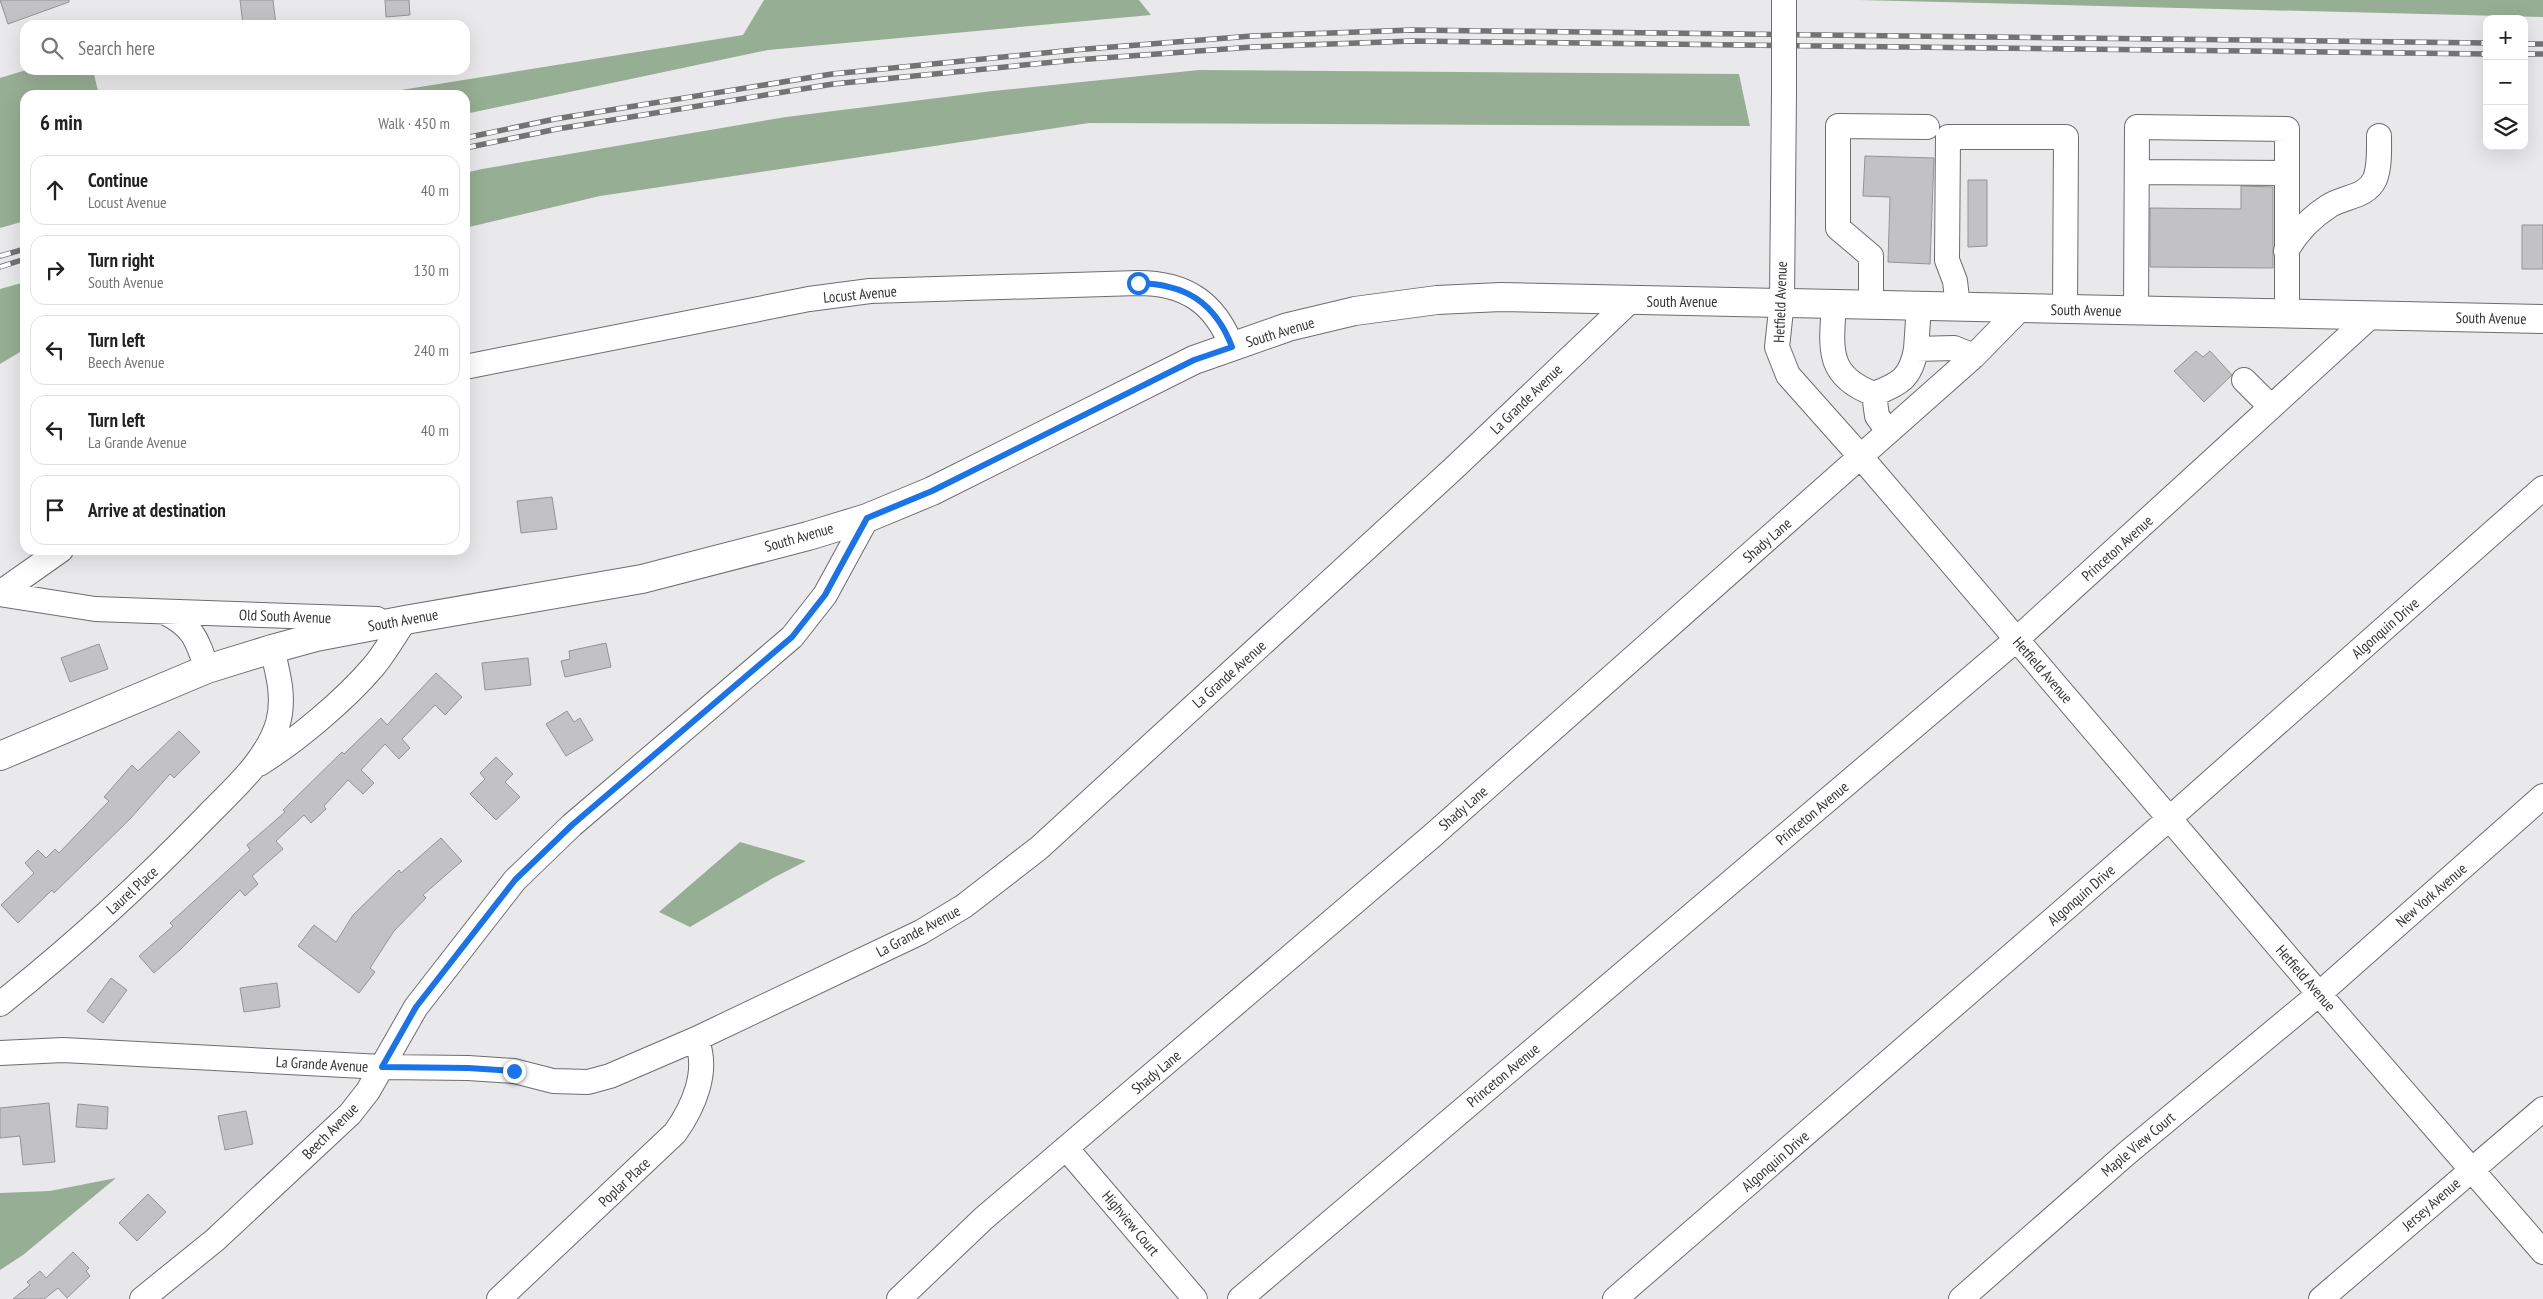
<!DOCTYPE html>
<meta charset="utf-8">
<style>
:root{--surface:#fff;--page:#f6f6f6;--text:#222;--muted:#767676;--line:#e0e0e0}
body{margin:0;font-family:"PT Sans Narrow",sans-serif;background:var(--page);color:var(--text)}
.controls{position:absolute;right:15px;top:15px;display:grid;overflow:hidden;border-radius:10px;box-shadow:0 5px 20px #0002}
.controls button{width:45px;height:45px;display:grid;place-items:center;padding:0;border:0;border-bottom:1px solid var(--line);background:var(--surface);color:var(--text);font:25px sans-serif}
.stop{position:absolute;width:15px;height:15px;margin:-11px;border:4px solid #1a73e8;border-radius:50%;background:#fff}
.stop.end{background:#1a73e8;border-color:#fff;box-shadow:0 1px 5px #0008}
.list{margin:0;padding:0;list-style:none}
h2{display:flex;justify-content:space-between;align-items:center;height:65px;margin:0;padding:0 20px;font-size:21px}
h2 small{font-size:16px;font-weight:400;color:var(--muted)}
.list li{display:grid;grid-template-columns:32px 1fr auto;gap:15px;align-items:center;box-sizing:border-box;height:70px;margin:0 10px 10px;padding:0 10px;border:1px solid var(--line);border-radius:15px}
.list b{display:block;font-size:19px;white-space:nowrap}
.list p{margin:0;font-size:16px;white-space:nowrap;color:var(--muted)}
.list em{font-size:16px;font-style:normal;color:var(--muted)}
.icon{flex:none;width:28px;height:28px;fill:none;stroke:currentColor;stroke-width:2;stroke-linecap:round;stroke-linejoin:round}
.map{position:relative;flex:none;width:2543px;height:1299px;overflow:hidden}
.search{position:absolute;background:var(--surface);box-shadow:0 5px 20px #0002;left:20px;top:20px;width:450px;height:55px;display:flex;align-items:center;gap:12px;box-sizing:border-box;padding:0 18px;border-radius:15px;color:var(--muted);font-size:19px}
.panel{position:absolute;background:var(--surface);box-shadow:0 5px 20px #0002;left:20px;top:90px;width:450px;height:465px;border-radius:15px}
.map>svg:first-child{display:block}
</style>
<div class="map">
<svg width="2543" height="1299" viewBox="0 0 2543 1299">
<rect width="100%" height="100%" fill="#e9e9eb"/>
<path fill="#96ae93" d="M764,0H1139L1151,15L768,50L465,114V95H370L743,35Z
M1859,0H2543V17Z
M26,70H93L99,95H25V221L0,228V78Z
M1199,70L1739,74L1750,126L1089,123L600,196L465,228V173L482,169L786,117L993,91Z
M25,282V349L0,364V289Z
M740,842L806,861L773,878L690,927L659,912Z
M116,1178L23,1255L0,1270V1193L50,1191Z"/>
<path fill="#c2c2c4" stroke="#949496" d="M0,0H69V2L8,24Z
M240,0H273L276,25H243Z
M385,0H409L410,15L386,17Z
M1865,156L1934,158L1930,264L1888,262L1890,197L1863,196Z
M1968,180H1987V246L1968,247Z
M2241,186L2273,187V268L2150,267V208L2241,209Z
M2522,225H2543V269H2522Z
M2196,351L2203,357L2210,351L2232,375L2204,402L2174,371Z
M552,497L557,529L521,533L517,501Z
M606,643L611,667L565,677L561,661L570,659L569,651Z
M99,644L108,669L70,682L61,658Z
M528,658L531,685L485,690L482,663Z
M436,673L462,697L445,715L435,705L402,739L410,748L399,759L385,744L361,770L374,783L363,794L348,780L324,806L326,809L311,823L304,815L276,841L283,849L252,876L258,884L245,896L240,890L181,949L154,973L139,956L173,926L170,923L250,850L247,845L285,812L283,810L342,752L344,754L381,718L387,725Z
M567,711L574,722L580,718L593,740L566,756L546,724Z
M179,731L200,752L174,778L170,774L130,819L88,860L54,893L52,890L18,923L1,905L34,873L25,863L38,850L46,858L55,849L59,853L109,801L104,797L132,765L138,771Z
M496,757L513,774L505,782L520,797L496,820L470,794L485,779L480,773Z
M441,838L462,861L423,895L426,898L394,931L370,968L375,972L359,993L298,946L314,925L336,942L353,915L399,870L401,873Z
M111,978L127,990L103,1023L87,1011Z
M277,983L280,1007L244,1012L240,988Z
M49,1103L55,1162L23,1165L20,1136L0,1138V1108Z
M78,1104L108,1107L107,1129L76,1127Z
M246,1111L253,1144L225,1150L218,1116Z
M148,1194L166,1212L137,1241L119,1223Z
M73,1252L89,1268L86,1271L90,1276L67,1298L58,1288L44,1299H13L30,1285L27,1282L40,1271L46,1278Z"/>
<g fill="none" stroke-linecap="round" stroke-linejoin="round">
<g stroke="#6d6d6f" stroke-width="26">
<path id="minor" d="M1784,92L1782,301L1777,347L1788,375L1861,457L2319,994L2543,1252
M2137,172L2286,173
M2286,251C2297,232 2310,218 2329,206C2344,196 2366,198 2375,179C2380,166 2379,149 2379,136
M1834,304C1831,349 1826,376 1874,394C1900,384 1911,378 1916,349L1954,348L1974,356
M1871,306V256L1838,228V126L1927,127
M1958,307L1955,281L1947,260L1948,137H2066L2065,310
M2136,310L2137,127L2287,129V314
M1916,349L1919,306
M465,367L809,299L870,291L1138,283C1185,283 1215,302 1232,347
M2244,380L2271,407
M1874,394L1877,416L1888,431
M0,593L61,550
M0,594L95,609L377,619
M164,612C193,626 197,639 207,669
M259,764C296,741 345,700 373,667C385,653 395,635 405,620
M0,1004C72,947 140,885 205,818C232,790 266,762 278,723C285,698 278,673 272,649
M0,1053L63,1050L382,1067L468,1068L514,1071L553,1081L588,1082L610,1076L696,1039L921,932L964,906L1039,848L1453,469L1630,301
M1066,1148L1195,1299
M142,1299L215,1240L350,1114L368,1091L416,1007L515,880L572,825L792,637L825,595L867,518
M499,1299L675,1133C693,1108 710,1071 696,1039
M899,1299L984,1218L1432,836L1974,356L2020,309
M1240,1299L2017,639L2372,315
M1615,1299L2170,818L2543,488
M1961,1299L2126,1154L2319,994L2543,796
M2321,1299L2543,1109"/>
</g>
<g stroke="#6d6d6f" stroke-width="30">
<path id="major" d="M0,756L207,669L272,649L316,637L405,620L642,579L808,536L867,518L932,491L1194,360L1288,327L1355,311L1437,300L1501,297L2543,319"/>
</g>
<use href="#minor" stroke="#fff" stroke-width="24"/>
<use href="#major" stroke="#fff" stroke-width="28"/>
<g stroke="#737374" stroke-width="5.5">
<path id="rail" d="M2524,44H2543
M2524,54H2543
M465,138L555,119L832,74L1074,50L1252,36L1412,30L2487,43
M465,148L557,129L833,84L1075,60L1253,47L1412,41L2487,54
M0,256L25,249
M0,267L25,259"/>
</g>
<use href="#rail" stroke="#fff" stroke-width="4" stroke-dasharray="11" stroke-linecap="butt"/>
<g stroke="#6d6d6f" stroke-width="26" stroke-linecap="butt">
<path id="minor-bridge" d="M1784,92V0"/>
</g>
<use href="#minor-bridge" stroke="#fff" stroke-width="24"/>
</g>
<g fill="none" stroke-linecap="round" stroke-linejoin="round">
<path stroke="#1a73e8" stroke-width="6" d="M514,1071L468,1068L382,1067L416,1007L515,880L572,825L792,637L825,595L867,518L932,491L1194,360L1232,347C1215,302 1185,284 1138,283"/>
</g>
<g text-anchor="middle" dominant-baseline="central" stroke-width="4.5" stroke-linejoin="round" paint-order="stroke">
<g font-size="15" fill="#343435" stroke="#fff">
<text transform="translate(860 294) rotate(-5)">Locust Avenue</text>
<text x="1682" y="301">South Avenue</text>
<text transform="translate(1780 302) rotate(-88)">Hetfield Avenue</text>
<text transform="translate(2086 310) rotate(1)">South Avenue</text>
<text transform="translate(2491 318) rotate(1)">South Avenue</text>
<text transform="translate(1280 332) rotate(-17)">South Avenue</text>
<text transform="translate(1526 399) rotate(-44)">La Grande Avenue</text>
<text transform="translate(799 537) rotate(-16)">South Avenue</text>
<text transform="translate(1767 540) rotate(-41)">Shady Lane</text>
<text transform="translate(2117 548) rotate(-42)">Princeton Avenue</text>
<text transform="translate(285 616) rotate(2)">Old South Avenue</text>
<text transform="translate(403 620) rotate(-10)">South Avenue</text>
<text transform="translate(2385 628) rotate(-41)">Algonquin Drive</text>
<text transform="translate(2043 670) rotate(49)">Hetfield Avenue</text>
<text transform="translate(1229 674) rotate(-42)">La Grande Avenue</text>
<text transform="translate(1463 808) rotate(-41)">Shady Lane</text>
<text transform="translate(1812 813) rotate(-40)">Princeton Avenue</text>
<text transform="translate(132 890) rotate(-42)">Laurel Place</text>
<text transform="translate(2081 895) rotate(-41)">Algonquin Drive</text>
<text transform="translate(2431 895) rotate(-41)">New York Avenue</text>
<text transform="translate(918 931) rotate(-28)">La Grande Avenue</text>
<text transform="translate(2306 978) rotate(49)">Hetfield Avenue</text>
<text transform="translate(322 1064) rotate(3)">La Grande Avenue</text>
<text transform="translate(1156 1072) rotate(-40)">Shady Lane</text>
<text transform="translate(1503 1075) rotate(-40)">Princeton Avenue</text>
<text transform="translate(330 1131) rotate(-45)">Beech Avenue</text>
<text transform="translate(2138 1144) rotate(-40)">Maple View Court</text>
<text transform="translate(1775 1161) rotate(-41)">Algonquin Drive</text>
<text transform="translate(624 1182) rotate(-43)">Poplar Place</text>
<text transform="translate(2431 1204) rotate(-41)">Jersey Avenue</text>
<text transform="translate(1131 1223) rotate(50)">Highview Court</text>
</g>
</g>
</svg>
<div class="controls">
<button>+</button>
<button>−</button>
<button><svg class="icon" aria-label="layers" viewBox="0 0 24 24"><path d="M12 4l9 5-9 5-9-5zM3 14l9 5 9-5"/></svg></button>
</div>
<div class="stop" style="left:1138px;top:283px"></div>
<div class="stop end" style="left:514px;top:1071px"></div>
<div class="search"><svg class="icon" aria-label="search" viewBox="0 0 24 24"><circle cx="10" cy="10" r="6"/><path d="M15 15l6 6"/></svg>Search here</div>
<section class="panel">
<h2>6 min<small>Walk · 450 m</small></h2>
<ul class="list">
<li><svg class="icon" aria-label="ahead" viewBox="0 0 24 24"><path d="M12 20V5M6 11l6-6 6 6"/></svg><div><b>Continue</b><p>Locust Avenue</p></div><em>40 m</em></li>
<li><svg class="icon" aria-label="right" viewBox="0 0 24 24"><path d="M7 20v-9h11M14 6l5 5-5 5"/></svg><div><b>Turn right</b><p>South Avenue</p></div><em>130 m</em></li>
<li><svg class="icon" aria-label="left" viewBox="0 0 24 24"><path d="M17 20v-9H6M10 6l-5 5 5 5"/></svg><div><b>Turn left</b><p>Beech Avenue</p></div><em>240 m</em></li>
<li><svg class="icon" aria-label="left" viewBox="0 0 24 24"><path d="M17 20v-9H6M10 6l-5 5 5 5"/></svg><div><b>Turn left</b><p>La Grande Avenue</p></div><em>40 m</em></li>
<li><svg class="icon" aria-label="arrive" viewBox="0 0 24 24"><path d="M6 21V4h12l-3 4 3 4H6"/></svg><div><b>Arrive at destination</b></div></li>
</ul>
</section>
</div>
